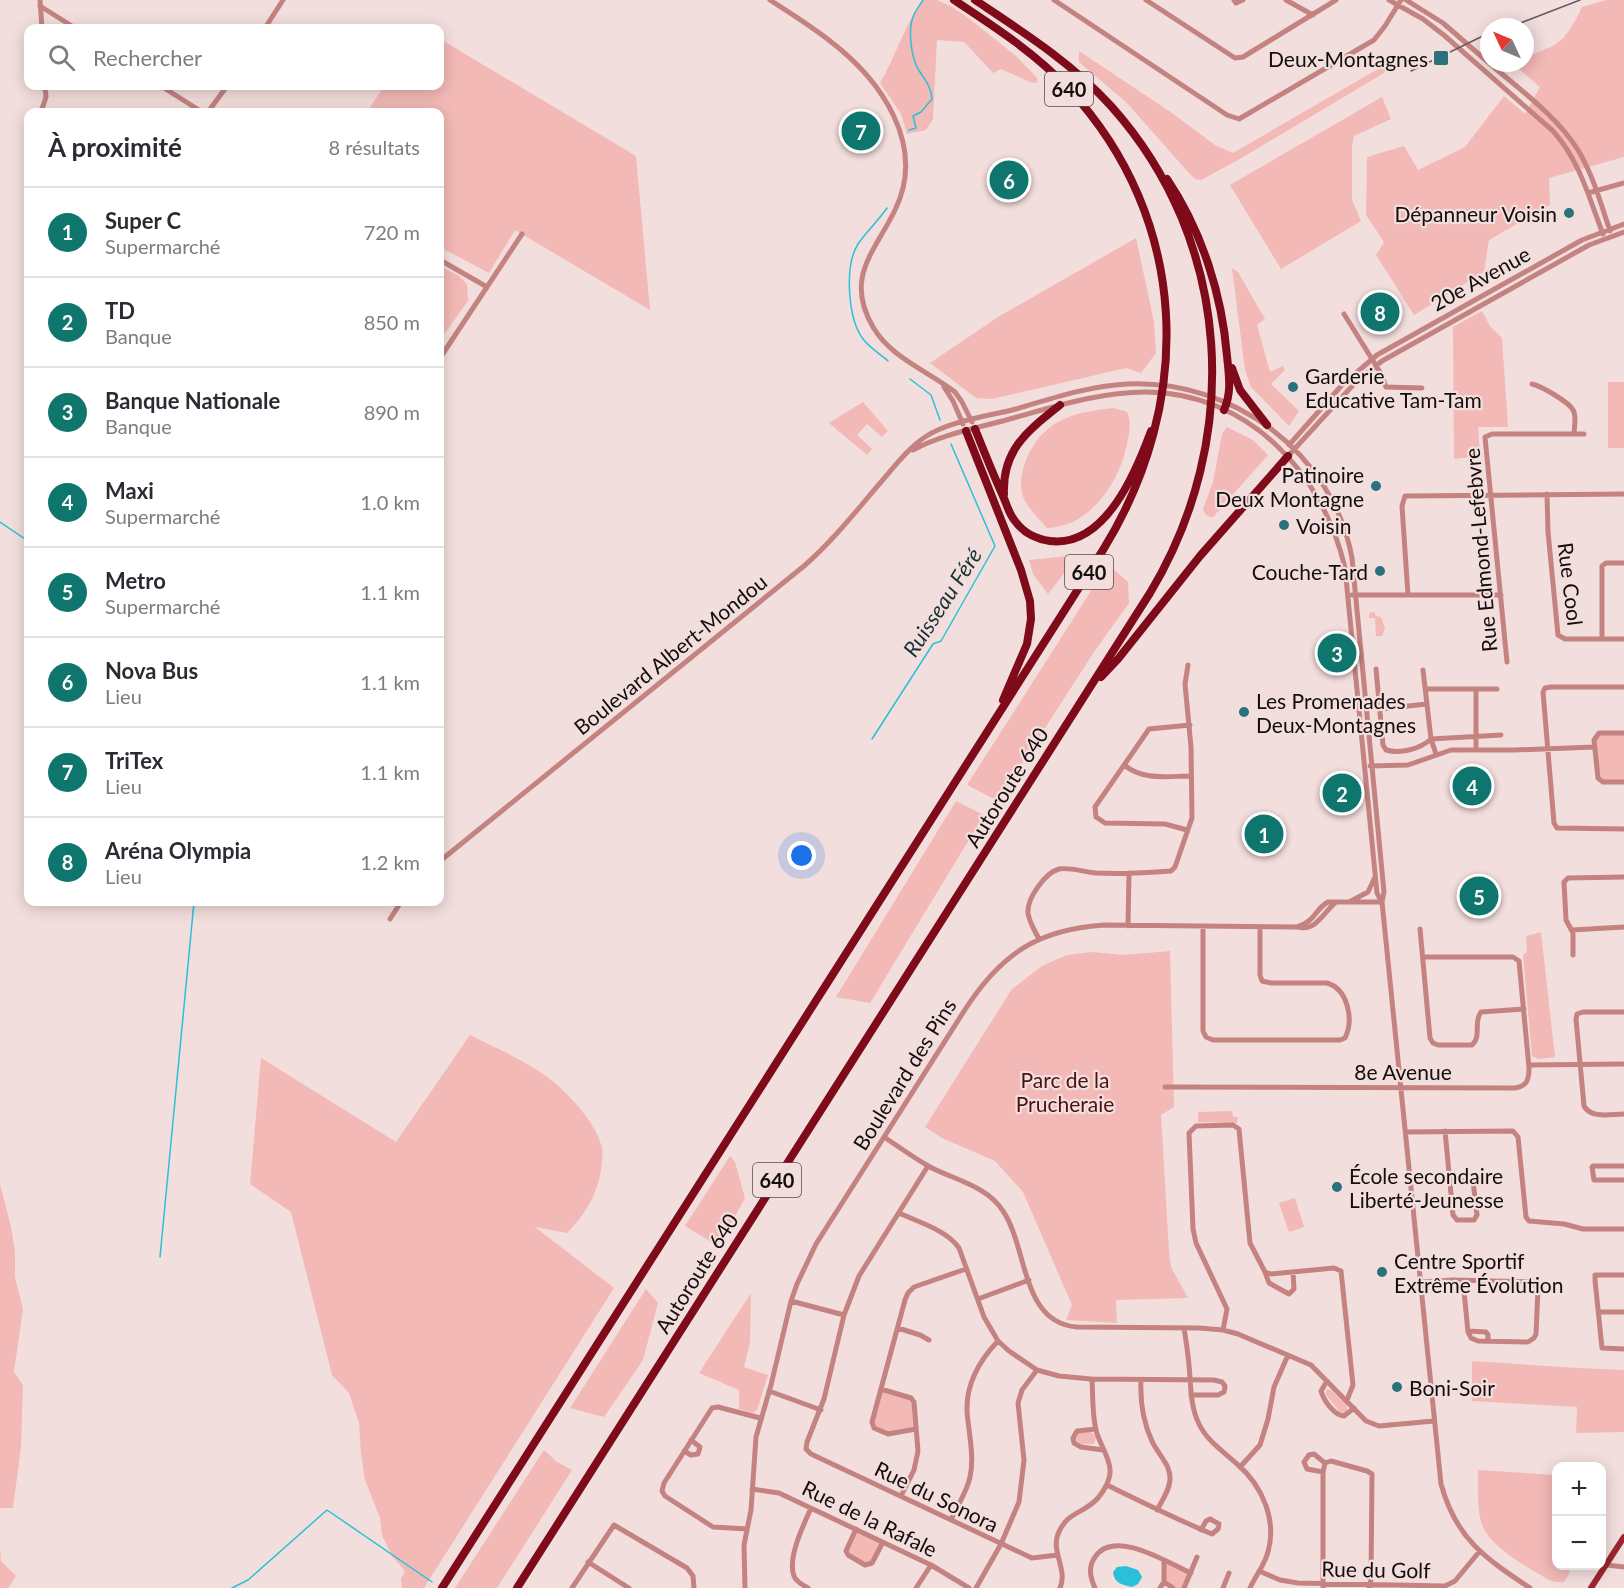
<!DOCTYPE html>
<html lang="fr">
<meta charset="utf-8">
<style>
:root{--surface:#fff;--page:#f7f7f7;--text:#2b2b33;--muted:#7c7c81;--line:#e1e1e2;--accent:#0f766e}
body{margin:0;font-family:Lato,sans-serif;background:var(--page);color:var(--text)}
.controls{position:absolute;right:18px;bottom:18px;display:grid;overflow:hidden;border-radius:12px;box-shadow:0 3px 15px #0003}
.controls button{width:54px;height:54px;display:grid;place-items:center;padding:0;border:0;border-bottom:2px solid var(--line);background:var(--surface);color:var(--text);font:30px sans-serif}
.compass{position:absolute;left:1480px;top:18px;width:54px;height:54px;border-radius:50%;background:var(--surface);box-shadow:0 3px 15px #0003;rotate:314deg}
.you{position:absolute;left:802px;top:856px;width:21px;height:21px;margin:-15px;border:4px solid #fff;border-radius:50%;background:#1a73e8;box-shadow:0 0 0 9px #1a73e833}
.badge{display:grid;place-items:center;width:39px;height:39px;border-radius:50%;background:var(--accent);color:#fff;font-size:20px;font-weight:700}
.pin{position:absolute;translate:-50% -50%;border:3px solid #fff;box-shadow:0 2px 6px #0006}
.list{margin:0;padding:0;list-style:none}
h2{display:flex;justify-content:space-between;align-items:center;height:78px;margin:0;padding:0 24px;font-size:26px}
h2 small{font-size:20px;font-weight:400;color:var(--muted)}
.list li{display:grid;grid-template-columns:39px 1fr auto;gap:18px;align-items:center;box-sizing:border-box;height:90px;padding:0 24px;border-top:2px solid var(--line)}
.list b{display:block;font-size:22px;white-space:nowrap}
.list p{margin:0;font-size:20px;white-space:nowrap;color:var(--muted)}
.list em{font-size:20px;font-style:normal;color:var(--muted)}
.icon{flex:none;width:33px;height:33px;fill:none;stroke:currentColor;stroke-width:2;stroke-linecap:round;stroke-linejoin:round}
.map{position:relative;flex:none;width:1624px;height:1588px;overflow:hidden}
.search{position:absolute;background:var(--surface);box-shadow:0 3px 15px #0003;left:24px;top:24px;width:420px;height:66px;display:flex;align-items:center;gap:15px;box-sizing:border-box;padding:0 21px;border-radius:12px;color:var(--muted);font-size:22px}
.panel{position:absolute;background:var(--surface);box-shadow:0 3px 15px #0003;left:24px;top:108px;width:420px;height:798px;border-radius:12px}
.map>svg:first-child{display:block}
</style>
<div class="map">
<svg width="1624" height="1588" viewBox="0 0 1624 1588">
<rect width="100%" height="100%" fill="#f2dedd"/>
<path fill="#f3b9b6" d="M923,0H937L952,7L967,17L1016,56L1037,78V83L1030,82L1001,69L993,73L964,42L937,40L933,119L926,130L907,134L901,114L880,83C896,56 904,25 923,0Z
M1606,0H1624V157L1549,178L1550,205L1489,240L1484,272L1414,315L1376,255L1384,242L1366,215L1367,157L1404,146L1418,170L1465,147L1504,96L1525,114L1540,87L1512,63H1525V57C1561,44 1565,42 1582,7Z
M440,39L636,156L650,310L515,230L489,273L440,247V112H367L384,86H440Z
M1079,51L1172,113L1215,145L1233,153L1390,62L1394,67L1238,160L1201,180L1195,179L1188,172L1127,103L1079,62Z
M1382,97L1391,119L1354,136L1352,145V200L1361,221L1281,269L1230,185Z
M1136,238L1154,322L1156,353L1141,373L1126,368L992,399L976,398L930,363L998,317Z
M440,266L459,276L467,284L468,301L440,340Z
M1232,268L1238,272L1265,319L1257,325L1270,372L1283,366L1285,370L1271,384L1299,411L1289,426L1251,387L1245,370Z
M1482,311L1490,326L1502,338L1508,427H1478L1480,456L1454,459L1453,327Z
M1608,382H1624V448H1608Z
M863,402L888,431L882,437L867,424L857,435L872,449L867,455L829,423Z
M1114,408L1127,412C1132,424 1129,432 1127,444C1119,483 1090,527 1047,528C1039,519 1029,509 1024,499C1019,487 1021,474 1025,463C1041,420 1073,412 1114,408Z
M1227,427L1253,440L1268,455L1213,517C1207,517 1205,514 1203,509L1213,482L1222,434Z
M1078,555L1048,594L1033,574L1029,560Z
M1107,566L1111,567L1128,582L1129,603L1094,652L998,801L967,785Z
M1374,612L1376,616L1381,617L1385,629L1382,636H1376L1375,618H1369V613Z
M1599,733H1624V782H1603L1598,778L1594,747Z
M956,801L984,815L870,1003L836,997Z
M1541,932L1555,1057L1539,1059L1532,1056L1523,955L1527,952L1526,936Z
M1170,951L1174,1107L1161,1115L1169,1252L1171,1267L1188,1298L1116,1300L1117,1323L1066,1320L1072,1305L1023,1192L995,1161L942,1138L925,1127L1012,989L1042,966L1067,955L1092,952L1123,955Z
M470,1035C496,1048 526,1061 550,1079C569,1094 597,1124 602,1148C603,1152 602,1157 602,1161C600,1190 587,1213 567,1233L535,1227L614,1288L424,1588H402L401,1579L405,1571L392,1556L382,1535L380,1518L365,1480L361,1454L359,1423L349,1393L332,1375L291,1212L250,1184L261,1058L396,1142Z
M1232,1111L1233,1117H1238L1237,1123L1198,1122V1112Z
M730,1156L735,1162L745,1198L726,1233L711,1242L685,1226Z
M0,1184L11,1227L15,1252V1277L23,1309L14,1372L23,1385L21,1447L13,1508H0Z
M1295,1198L1304,1227L1289,1232L1279,1203Z
M646,1289L658,1303L643,1360L604,1417L570,1408Z
M751,1293L750,1342L744,1367L768,1375L757,1410L753,1413L739,1409V1390L699,1373Z
M1472,1361L1578,1368L1624,1370V1432L1576,1433L1577,1407L1472,1401Z
M881,1389L911,1398L916,1429L888,1434L878,1431L872,1422Z
M1330,1389L1347,1405V1410L1345,1413L1340,1412L1326,1395V1390Z
M1091,1432L1096,1437L1094,1444H1082L1076,1440L1077,1433Z
M544,1450L557,1462L572,1470L497,1588H455Z
M1478,1470L1556,1475V1566H1570L1569,1574L1564,1582H1556L1549,1580C1527,1566 1485,1546 1480,1518C1477,1503 1478,1486 1478,1470Z
M856,1529L883,1542L869,1565L848,1555L847,1546Z
M0,1547L1,1561L16,1576L8,1588H0Z
M1164,1561L1191,1573L1184,1588H1173L1164,1582Z"/>
<path fill="#29c1d9" d="M1126,1566L1138,1570L1142,1577L1138,1584L1132,1587C1122,1585 1114,1583 1113,1572L1117,1567Z"/>
<g fill="none" stroke-linecap="round" stroke-linejoin="round">
<path stroke="#29c1d9" stroke-width="1.5" d="M909,130L916,128L913,116L921,112L932,99C931,86 925,80 918,69C911,56 908,31 913,17C915,11 920,5 923,0
M887,208C878,221 866,232 858,244C844,266 848,319 863,339C869,347 880,354 888,361
M910,379L931,395L940,420
M0,522L28,541
M872,739L933,644L941,641L995,546L951,444
M160,1257L194,902
M232,1588L248,1580L327,1510L432,1582"/>
<path stroke="#c48380" stroke-width="5" d="M40,0L42,28
M770,0C790,13 811,26 830,41C881,80 927,145 895,210C875,252 844,277 873,327C891,358 928,371 955,392L962,402L972,422
M1054,0L1227,115L1239,119L1374,40L1385,26L1401,0
M1146,0L1235,58L1243,57L1336,0
M1234,0L1236,3L1243,0
M1286,0L1313,15
M1389,0L1423,19L1445,36L1553,131C1580,161 1589,198 1603,234
M1406,0L1443,23L1489,63
M40,6L75,28
M265,28L283,0
M1489,63C1520,90 1556,115 1578,150C1593,175 1601,204 1610,231
M161,86L202,112
M41,112L46,97L45,86
M208,112L227,86
M1588,193L1624,183
M440,260L487,287
M1344,314L1380,372L1386,387L1422,388
M440,358L522,234
M1532,384C1541,386 1569,402 1573,410C1577,416 1574,428 1574,434
M944,387L953,401L963,424
M1289,445L1342,385L1377,355L1582,240L1624,224
M913,450C944,433 983,427 1017,417C1060,405 1102,392 1146,392C1249,393 1323,473 1345,568L1377,893L1381,901
M1288,456L1354,384L1382,361L1589,245L1624,232
M1547,494L1548,532L1558,635L1565,639H1624
M1352,595H1501
M1408,595L1402,506L1405,496L1624,494
M1602,639V566L1606,563H1624
M1507,662L1485,437L1492,434H1584
M1376,669L1383,745L1386,750C1401,754 1420,749 1431,739L1501,735
M1423,670L1431,739L1436,754
M1624,687H1551L1545,688L1543,692L1554,823L1557,828L1624,829
M1425,689H1497
M1476,689V750
M1380,709L1427,704
M1624,733H1599L1594,740L1598,778L1603,782H1624
M1124,765C1144,781 1167,776 1191,776
M1370,766L1408,765L1451,750H1515L1594,747
M1187,830L1165,824L1105,823L1096,817L1095,807L1149,729L1190,725
M440,861L804,566C835,539 860,506 887,475C898,462 911,446 925,437C949,421 989,416 1016,409C1053,398 1089,386 1127,384C1233,379 1333,453 1352,558L1384,892L1382,902L1441,1484C1456,1539 1485,1558 1530,1588
M1351,901L1368,892L1375,877
M390,919L401,902
M1128,926L1129,873
M1203,926V1031L1206,1037L1213,1040H1340L1345,1038C1354,1020 1348,989 1327,983H1271L1262,981L1260,975V927
M1299,927C1315,932 1324,912 1335,903
M1420,929L1430,1038L1433,1043L1438,1045H1472C1482,1036 1473,1022 1481,1012L1524,1009
M1572,930L1624,927
M1039,939C1035,931 1029,922 1028,913C1027,898 1045,873 1059,869C1070,867 1084,872 1096,873C1121,874 1146,873 1171,871L1175,867L1192,818L1191,747L1185,684L1188,665
M1573,955V933L1566,920L1564,882L1568,878L1624,877
M1624,1012H1583L1577,1014L1576,1019L1584,1106C1591,1119 1611,1114 1624,1114
M1529,1065L1624,1064
M1165,1087L1515,1088C1527,1086 1529,1080 1529,1068L1519,961L1513,957H1424
M1445,1131L1453,1215L1457,1220H1474L1477,1215L1473,1181L1450,1180
M1406,1132L1513,1131L1518,1137L1526,1217L1529,1221L1564,1224L1583,1229H1624
M884,1137C899,1147 914,1158 930,1167C955,1180 987,1186 1003,1211C1028,1248 1021,1323 1077,1327L1199,1328L1223,1330L1238,1334L1311,1365L1366,1421L1379,1426L1434,1421
M928,1166L859,1276L844,1315L824,1399L807,1442L806,1449L811,1454L1032,1558L1058,1555
M1624,1166H1593L1592,1167L1594,1180H1624
M899,1213C918,1222 947,1230 959,1248L984,1317L998,1341L1009,1351L1037,1370L1059,1376L1091,1379L1214,1380L1222,1382L1225,1386L1224,1392L1218,1395H1191
M1265,1272L1269,1283L1289,1294L1294,1289L1293,1272
M1624,1275H1595V1280L1602,1348L1624,1349
M1421,1282L1453,1280L1533,1282L1538,1289L1536,1334L1534,1338L1528,1342L1478,1341L1471,1338L1468,1332L1463,1281
M978,1299L1029,1280
M791,1301L844,1315
M1599,1312H1624
M898,1328L920,1335L929,1340
M1184,1328C1186,1341 1188,1353 1189,1365C1191,1385 1190,1406 1199,1424C1207,1441 1224,1452 1237,1464C1263,1486 1278,1522 1267,1555C1263,1567 1255,1577 1250,1588
M1223,1330L1227,1309L1196,1243L1193,1229L1189,1133L1196,1126L1233,1125L1239,1129L1250,1243L1265,1272L1271,1274L1334,1268L1341,1271L1353,1385L1347,1400
M1468,1331L1486,1332L1488,1335V1341
M1141,1380C1140,1401 1143,1422 1152,1441C1157,1453 1171,1465 1170,1479C1170,1489 1162,1501 1157,1510
M1327,1381L1321,1391C1324,1401 1334,1415 1344,1416L1354,1408
M881,1389L911,1398L914,1402L918,1451L914,1470L901,1496
M769,1391L821,1410
M916,1429L888,1434L874,1428L872,1422L905,1300L908,1293L914,1287L966,1269
M1096,1429L1077,1431L1073,1438L1074,1443L1081,1447L1103,1450
M684,1451L691,1455L698,1454L700,1447L691,1440
M1241,1466L1260,1445L1268,1419L1274,1387L1288,1355
M1323,1472L1307,1469L1304,1462L1309,1455L1314,1454L1325,1463
M1107,1485C1142,1502 1176,1519 1212,1534L1218,1529L1219,1524L1210,1519L1206,1521L1201,1530
M752,1489L779,1493L931,1565L969,1588
M951,1520C957,1506 967,1492 970,1477C974,1459 970,1439 968,1421C963,1390 977,1363 998,1341
M747,1529L713,1527L665,1496L662,1491L664,1483L712,1408L718,1407L760,1418
M856,1529L846,1551L848,1555L865,1565L872,1563L883,1542
M1164,1561V1582
M588,1562L629,1588
M1607,1565L1624,1567
M1259,1571L1280,1580L1298,1583L1445,1586L1455,1581L1479,1552
M572,1588L614,1525L687,1568L693,1576L694,1588
M745,1588L744,1545L751,1510L756,1437L771,1385L791,1301L797,1284L816,1244L966,1008C1002,953 1039,929 1105,925L1297,927C1316,921 1314,910 1328,902H1382
M808,1588C803,1585 796,1582 794,1576C787,1558 804,1524 811,1508
M916,1588L931,1565
M976,1588L1001,1544L1019,1502L1024,1460L1018,1403L1022,1390L1037,1370
M1060,1588C1068,1570 1051,1552 1058,1534C1067,1511 1084,1514 1098,1498C1104,1491 1111,1479 1110,1469C1109,1456 1099,1443 1096,1430C1092,1414 1093,1396 1092,1379
M1095,1588C1090,1577 1088,1567 1095,1557C1114,1528 1168,1563 1191,1573
M1160,1588L1164,1582L1173,1588
M1184,1588L1197,1557
M1223,1588L1229,1573
M1323,1588V1472L1325,1463L1331,1461L1367,1471L1372,1474L1371,1579L1369,1588"/>
<path stroke="#9c252d" stroke-width="6" d="M1591,1588L1624,1537"/>
<path stroke="#7e0a1a" stroke-width="8" d="M1167,179C1202,231 1222,295 1227,356C1229,376 1232,392 1224,410
M1232,368L1240,390L1267,425
M975,429C984,451 993,474 1003,496C1007,505 1009,514 1015,521C1023,532 1036,539 1050,541C1105,548 1136,472 1151,431
M966,431L1021,570L1030,601L1031,619L1027,644L1003,700
M1004,494C1002,449 1029,430 1060,405
M1101,677L1118,659L1200,556L1288,456
M442,1588L1103,550C1195,401 1190,220 1069,89C1035,53 995,27 954,0
M517,1588L1150,593C1243,439 1233,242 1111,106C1072,63 1023,32 975,0"/>
<path stroke="#675b5a" stroke-width="1.5" d="M1510,27L1580,0
M1411,71L1489,33"/>
</g>
<g fill="#2a717d" stroke="#f2dedd" stroke-width="2">
<rect x="1433" y="50" width="16" height="16" rx="3"/>
<circle cx="1569" cy="213" r="6"/>
<circle cx="1293" cy="387" r="6"/>
<circle cx="1376" cy="486" r="6"/>
<circle cx="1284" cy="525" r="6"/>
<circle cx="1380" cy="571" r="6"/>
<circle cx="1244" cy="712" r="6"/>
<circle cx="1337" cy="1187" r="6"/>
<circle cx="1382" cy="1272" r="6"/>
<circle cx="1397" cy="1387" r="6"/>
</g>
<g text-anchor="middle" dominant-baseline="central" stroke-width="4.5" stroke-linejoin="round" paint-order="stroke">
<g fill="#f2dedd" stroke="#564c4b" stroke-width="1.5">
<rect x="1045" y="72" width="48" height="34" rx="4.5"/>
<rect x="1065" y="555" width="48" height="34" rx="4.5"/>
<rect x="753" y="1163" width="48" height="34" rx="4.5"/>
</g>
<g font-size="20" font-weight="bold" fill="#130d0c">
<text x="1069" y="89">640</text>
<text x="1089" y="572">640</text>
<text x="777" y="1180">640</text>
</g>
<g font-size="21" fill="#130d0c" stroke="#f2dedd" text-anchor="start">
<text x="1428" y="58" text-anchor="end">Deux-Montagnes</text>
<text x="1557" y="213" text-anchor="end">Dépanneur Voisin</text>
<text x="1305" y="375">Garderie<tspan x="1305" dy="24">Educative Tam-Tam</tspan></text>
<text x="1364" y="474" text-anchor="end">Patinoire<tspan x="1364" dy="24">Deux Montagne</tspan></text>
<text x="1296" y="525">Voisin</text>
<text x="1368" y="571" text-anchor="end">Couche-Tard</text>
<text x="1256" y="700">Les Promenades<tspan x="1256" dy="24">Deux-Montagnes</tspan></text>
<text x="1349" y="1175">École secondaire<tspan x="1349" dy="24">Liberté-Jeunesse</tspan></text>
<text x="1394" y="1260">Centre Sportif<tspan x="1394" dy="24">Extrême Évolution</tspan></text>
<text x="1409" y="1387">Boni-Soir</text>
</g>
<g font-size="21" fill="#130d0c" stroke="#f2dedd">
<text transform="translate(1480 278) rotate(-29)">20e Avenue</text>
<text transform="translate(1480 550) rotate(-95)">Rue Edmond-Lefebvre</text>
<text transform="translate(1571 584) rotate(83)">Rue Cool</text>
<text transform="translate(670 654) rotate(-39)">Boulevard Albert-Mondou</text>
<text transform="translate(1006 787) rotate(-58)">Autoroute 640</text>
<text x="1403" y="1071">8e Avenue</text>
<text transform="translate(904 1074) rotate(-58)">Boulevard des Pins</text>
<text transform="translate(696 1273) rotate(-58)">Autoroute 640</text>
<text transform="translate(937 1496) rotate(26)">Rue du Sonora</text>
<text transform="translate(870 1518) rotate(26)">Rue de la Rafale</text>
<text transform="translate(1376 1569) rotate(1)">Rue du Golf</text>
</g>
<g font-size="21" fill="#4d1013" stroke="#f2dedd">
<text x="1065" y="1079">Parc de la<tspan x="1065" dy="24">Prucheraie</tspan></text>
</g>
<g font-size="22" font-style="italic" fill="#1b3337" stroke="#f2dedd">
<text transform="translate(942 602) rotate(-57)">Ruisseau Féré</text>
</g>
</g>
</svg>
<div class="controls">
<button>+</button>
<button>−</button>
</div>
<svg class="compass" viewBox="-18 -18 36 36"><path d="M0-13l5 13h-10z" fill="#e53935"/><path d="M0 13l5-13h-10z" fill="#7c7c81"/></svg>
<div class="you"></div>
<div class="pin badge" style="left:1264px;top:834px">1</div>
<div class="pin badge" style="left:1342px;top:793px">2</div>
<div class="pin badge" style="left:1337px;top:653px">3</div>
<div class="pin badge" style="left:1472px;top:786px">4</div>
<div class="pin badge" style="left:1479px;top:896px">5</div>
<div class="pin badge" style="left:1009px;top:180px">6</div>
<div class="pin badge" style="left:861px;top:131px">7</div>
<div class="pin badge" style="left:1380px;top:312px">8</div>
<div class="search"><svg class="icon" aria-label="search" viewBox="0 0 24 24"><circle cx="10" cy="10" r="6"/><path d="M15 15l6 6"/></svg>Rechercher</div>
<section class="panel">
<h2>À proximité<small>8 résultats</small></h2>
<ul class="list">
<li><span class="badge">1</span><div><b>Super C</b><p>Supermarché</p></div><em>720 m</em></li>
<li><span class="badge">2</span><div><b>TD</b><p>Banque</p></div><em>850 m</em></li>
<li><span class="badge">3</span><div><b>Banque Nationale</b><p>Banque</p></div><em>890 m</em></li>
<li><span class="badge">4</span><div><b>Maxi</b><p>Supermarché</p></div><em>1.0 km</em></li>
<li><span class="badge">5</span><div><b>Metro</b><p>Supermarché</p></div><em>1.1 km</em></li>
<li><span class="badge">6</span><div><b>Nova Bus</b><p>Lieu</p></div><em>1.1 km</em></li>
<li><span class="badge">7</span><div><b>TriTex</b><p>Lieu</p></div><em>1.1 km</em></li>
<li><span class="badge">8</span><div><b>Aréna Olympia</b><p>Lieu</p></div><em>1.2 km</em></li>
</ul>
</section>
</div>
